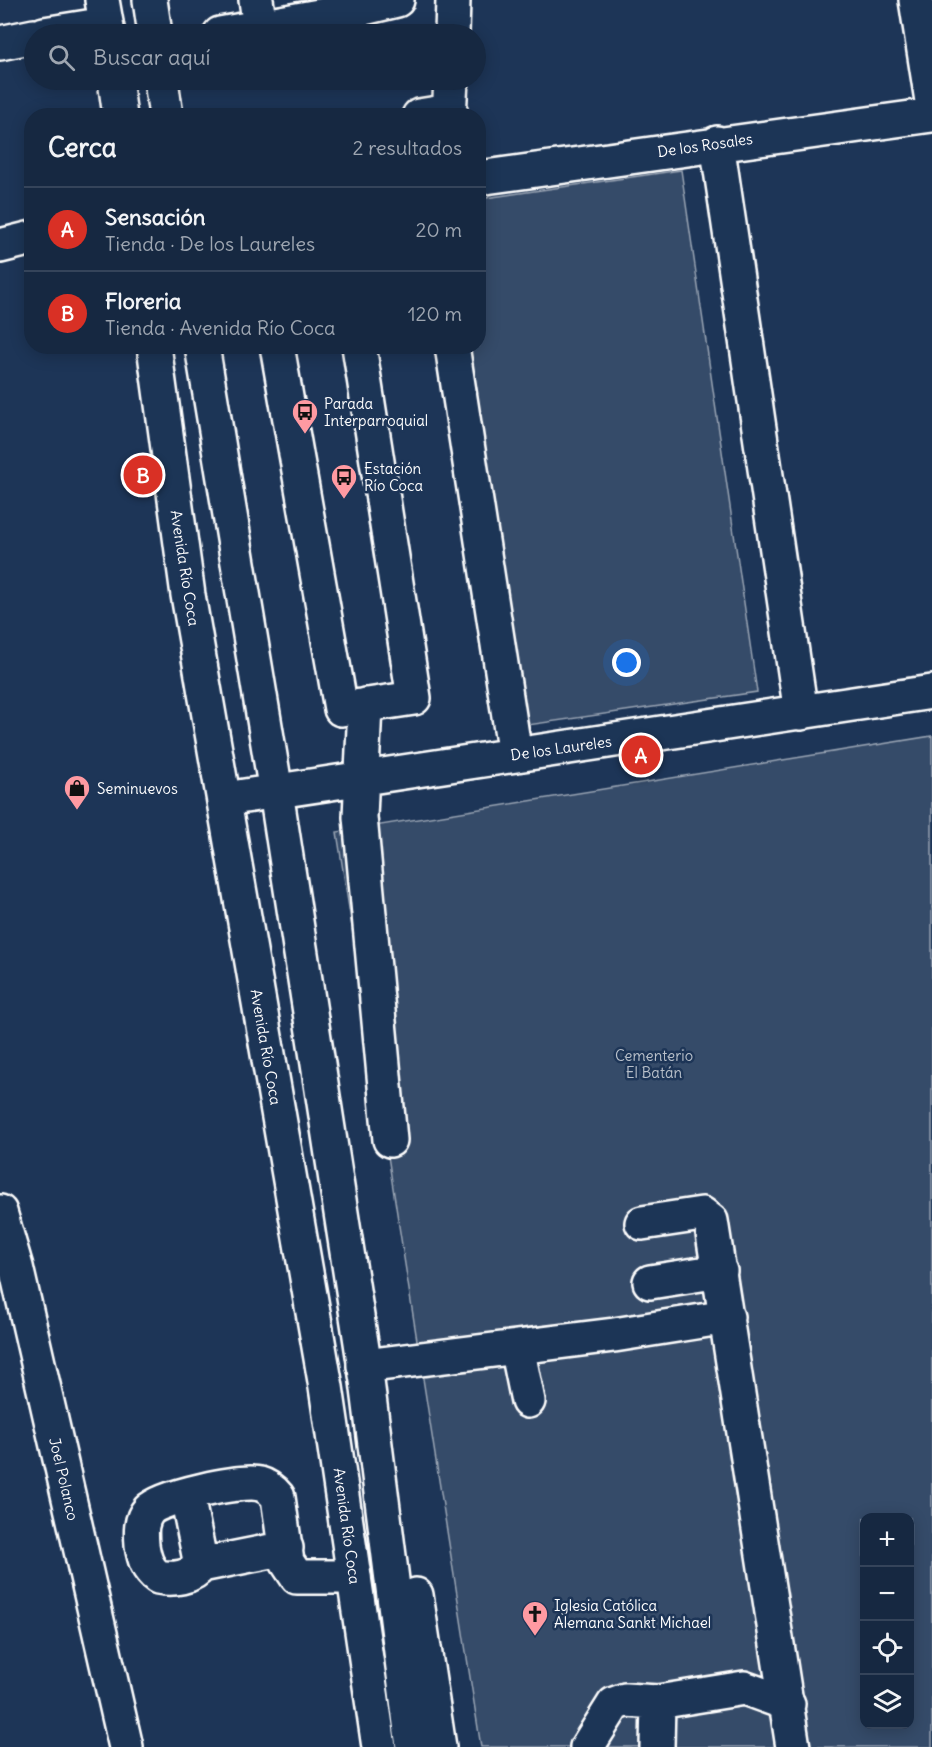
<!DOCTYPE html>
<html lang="es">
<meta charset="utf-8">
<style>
:root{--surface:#162841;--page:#23344c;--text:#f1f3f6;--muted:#9ea6b1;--line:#35445a;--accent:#d93025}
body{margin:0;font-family:Delius,sans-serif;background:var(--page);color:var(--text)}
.controls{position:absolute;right:18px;bottom:18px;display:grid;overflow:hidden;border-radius:12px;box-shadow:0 3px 15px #0003}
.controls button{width:54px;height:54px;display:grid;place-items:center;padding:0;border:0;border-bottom:2px solid var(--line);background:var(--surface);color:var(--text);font:30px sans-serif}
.you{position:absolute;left:627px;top:663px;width:21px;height:21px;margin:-15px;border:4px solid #fff;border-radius:50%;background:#1a73e8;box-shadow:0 0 0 9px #1a73e833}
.badge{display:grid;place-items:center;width:39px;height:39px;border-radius:50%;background:var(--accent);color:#fff;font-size:20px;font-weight:700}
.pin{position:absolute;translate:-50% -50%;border:3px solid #fff;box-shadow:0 2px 6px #0006}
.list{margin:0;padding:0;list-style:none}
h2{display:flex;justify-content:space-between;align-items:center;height:78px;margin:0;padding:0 24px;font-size:26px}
h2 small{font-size:20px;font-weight:400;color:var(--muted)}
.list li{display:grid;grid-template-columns:39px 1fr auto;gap:18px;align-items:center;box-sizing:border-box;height:84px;padding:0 24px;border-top:2px solid var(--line)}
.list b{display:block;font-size:22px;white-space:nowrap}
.list p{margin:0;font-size:20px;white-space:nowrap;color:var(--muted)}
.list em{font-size:20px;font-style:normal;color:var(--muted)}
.icon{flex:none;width:33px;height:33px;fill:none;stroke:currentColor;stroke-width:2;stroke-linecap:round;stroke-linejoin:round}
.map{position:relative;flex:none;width:932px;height:1747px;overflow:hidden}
.search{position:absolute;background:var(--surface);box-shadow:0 3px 15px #0003;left:24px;top:24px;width:462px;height:66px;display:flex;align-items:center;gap:15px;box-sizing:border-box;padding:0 21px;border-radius:33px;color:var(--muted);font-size:22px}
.panel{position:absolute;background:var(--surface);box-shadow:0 3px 15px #0003;left:24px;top:108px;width:462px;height:246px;border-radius:24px}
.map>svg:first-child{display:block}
</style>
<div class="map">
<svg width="932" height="1747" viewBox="0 0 932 1747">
<rect width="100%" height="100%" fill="#1d3557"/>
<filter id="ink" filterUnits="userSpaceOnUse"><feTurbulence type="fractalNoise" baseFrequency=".0167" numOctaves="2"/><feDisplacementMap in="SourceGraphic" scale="12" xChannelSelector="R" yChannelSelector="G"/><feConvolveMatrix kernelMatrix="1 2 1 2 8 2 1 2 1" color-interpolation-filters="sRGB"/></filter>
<g filter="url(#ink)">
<path fill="#364b69" stroke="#9aa5b4" stroke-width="1.5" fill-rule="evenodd" d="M681,170L757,692L521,726L466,347L478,346L479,199Z
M932,736V1747H481L337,832ZM864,1518H910V1724H864Z"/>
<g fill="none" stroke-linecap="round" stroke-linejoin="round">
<g stroke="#fff" stroke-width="38">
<path id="minor" d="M256,0L260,27
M916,0L932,101
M364,8L397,0
M44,34L106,24
M220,34L364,8L363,0
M452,34L453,0
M0,43L34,36
M419,116L450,111
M449,116L451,80
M717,143L801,713
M478,178L932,115
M0,246L32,238
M277,346L341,709L414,698L359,346
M452,346L515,755
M365,705L360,817L390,1140
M225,799L932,692
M0,1212L16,1267L126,1747
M642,1223L702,1214L711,1221L793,1747
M650,1282L720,1271
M517,1347L528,1401
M364,1366L614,1335L727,1317
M187,1496L201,1565C192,1578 172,1580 158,1577C147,1569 144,1558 142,1545C141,1533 140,1520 149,1510C161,1497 242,1479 260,1484C268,1486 273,1491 278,1497L287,1562L297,1577H354
M201,1565L286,1548
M587,1747L614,1704L625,1700L658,1702L744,1688L788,1704
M657,1747L658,1702"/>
</g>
<g stroke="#fff" stroke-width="38">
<path id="major" d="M102,0L108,34
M150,0L155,34
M115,80L120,116
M161,80L166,116
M154,346L188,595L326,1387L379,1747
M202,346L276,792L367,1381L413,1747
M416,1595L439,1747"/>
</g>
<use href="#minor" stroke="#1d3557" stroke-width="33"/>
<use href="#major" stroke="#1d3557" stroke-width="33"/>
</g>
</g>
<defs>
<g id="bus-pin" transform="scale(1.35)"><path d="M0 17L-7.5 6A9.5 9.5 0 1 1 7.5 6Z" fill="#ff9aa2" stroke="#1d3557"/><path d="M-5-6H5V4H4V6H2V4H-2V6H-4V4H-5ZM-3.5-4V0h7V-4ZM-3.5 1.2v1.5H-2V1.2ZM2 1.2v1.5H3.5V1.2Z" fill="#111"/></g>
<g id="shop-pin" transform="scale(1.35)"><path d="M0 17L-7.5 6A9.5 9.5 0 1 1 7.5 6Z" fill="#ff9aa2" stroke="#1d3557"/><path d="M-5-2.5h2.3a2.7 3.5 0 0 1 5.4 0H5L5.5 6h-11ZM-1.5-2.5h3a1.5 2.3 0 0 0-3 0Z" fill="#111"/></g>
<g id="church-pin" transform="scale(1.35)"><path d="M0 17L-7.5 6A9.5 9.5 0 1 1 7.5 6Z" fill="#ff9aa2" stroke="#1d3557"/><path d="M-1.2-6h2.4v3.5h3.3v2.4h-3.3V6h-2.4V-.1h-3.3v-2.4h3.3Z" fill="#111"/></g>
</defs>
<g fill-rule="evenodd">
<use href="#bus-pin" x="305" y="412"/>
<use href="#bus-pin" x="344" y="477"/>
<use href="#shop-pin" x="77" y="788"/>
<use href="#church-pin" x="535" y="1614"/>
</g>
<g text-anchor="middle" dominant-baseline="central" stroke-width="5" stroke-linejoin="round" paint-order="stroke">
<g font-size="15" fill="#fff" stroke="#1d3557">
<text transform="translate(705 145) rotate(-8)">De los Rosales</text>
<text transform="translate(185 568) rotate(81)">Avenida Río Coca</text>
<text transform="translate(561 748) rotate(-8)">De los Laureles</text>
<text transform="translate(266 1047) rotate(80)">Avenida Río Coca</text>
<text transform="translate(64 1479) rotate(77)">Joel Polanco</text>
<text transform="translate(347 1526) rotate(82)">Avenida Río Coca</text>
</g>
<g font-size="15" fill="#fff" stroke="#1d3557" text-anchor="start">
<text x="324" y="403">Parada<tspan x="324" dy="17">Interparroquial</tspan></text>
<text x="364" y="468">Estación<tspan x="364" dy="17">Río Coca</tspan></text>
<text x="97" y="788">Seminuevos</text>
<text x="554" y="1605">Iglesia Católica<tspan x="554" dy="17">Alemana Sankt Michael</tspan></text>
</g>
<g font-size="15" fill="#b9c0ca" stroke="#1d3557">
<text x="654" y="1055">Cementerio<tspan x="654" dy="17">El Batán</tspan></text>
</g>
</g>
</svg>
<div class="controls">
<button>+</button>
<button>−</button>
<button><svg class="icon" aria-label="locate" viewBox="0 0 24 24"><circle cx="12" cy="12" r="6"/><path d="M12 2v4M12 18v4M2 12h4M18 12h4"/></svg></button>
<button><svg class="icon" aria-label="layers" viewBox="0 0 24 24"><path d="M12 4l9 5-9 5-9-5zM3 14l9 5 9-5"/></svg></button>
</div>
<div class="you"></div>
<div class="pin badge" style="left:641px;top:755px">A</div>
<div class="pin badge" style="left:143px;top:475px">B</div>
<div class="search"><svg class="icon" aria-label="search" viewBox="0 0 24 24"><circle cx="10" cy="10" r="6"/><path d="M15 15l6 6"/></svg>Buscar aquí</div>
<section class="panel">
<h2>Cerca<small>2 resultados</small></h2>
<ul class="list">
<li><span class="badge">A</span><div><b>Sensación</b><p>Tienda · De los Laureles</p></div><em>20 m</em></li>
<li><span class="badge">B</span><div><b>Floreria</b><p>Tienda · Avenida Río Coca</p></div><em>120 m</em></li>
</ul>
</section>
</div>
